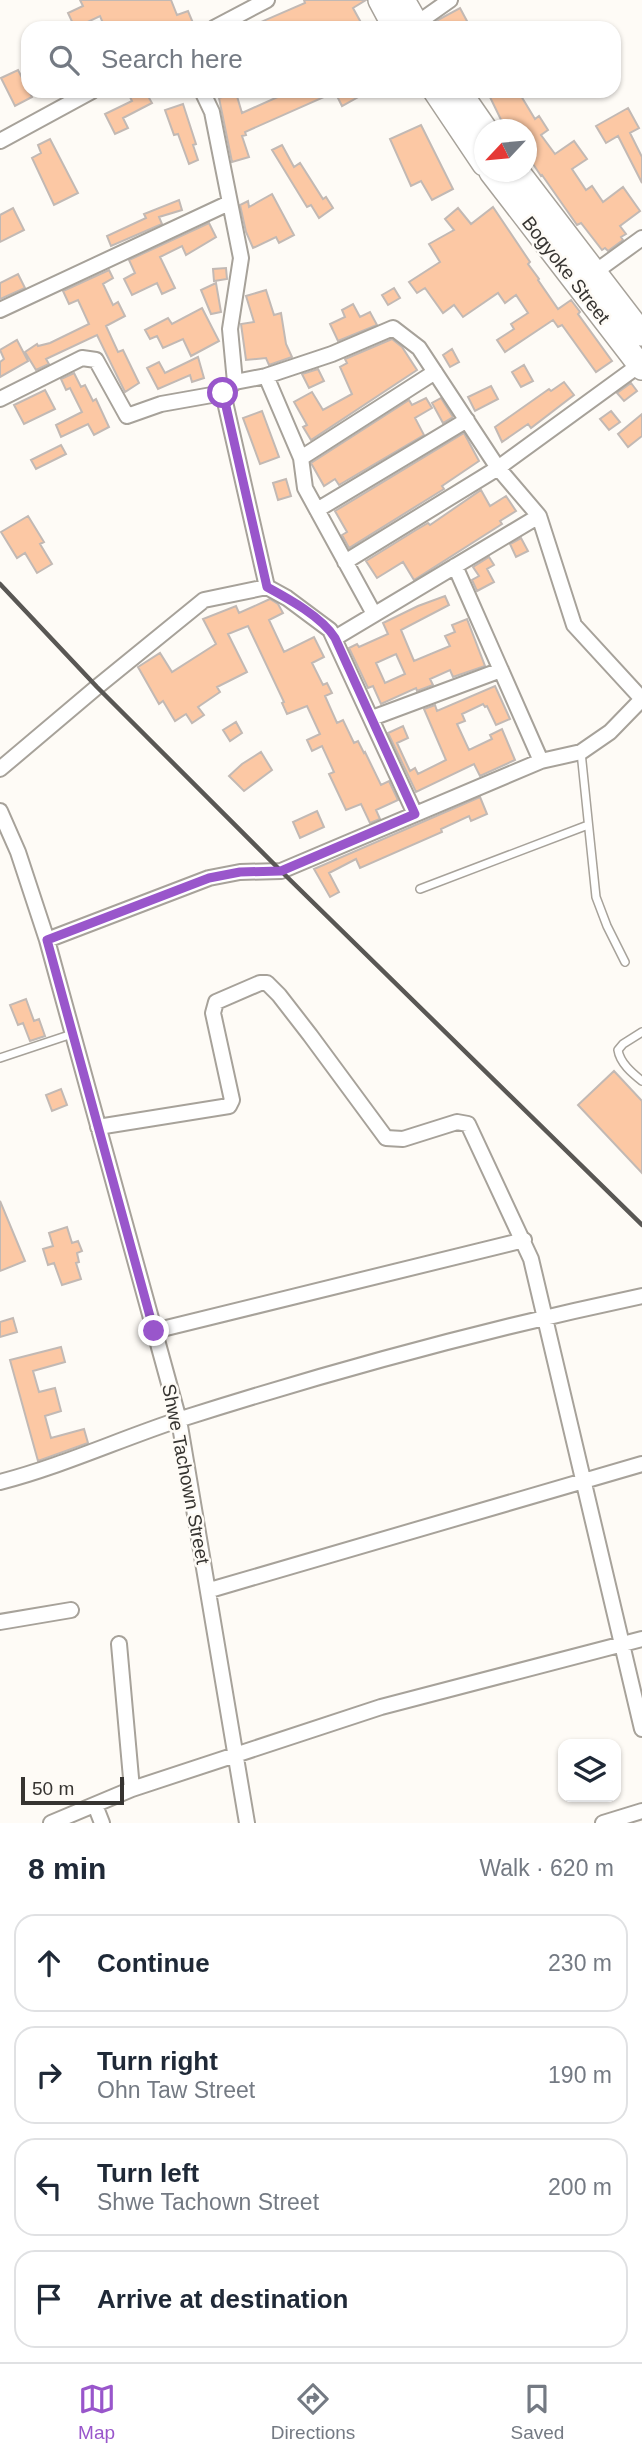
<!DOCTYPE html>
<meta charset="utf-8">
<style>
:root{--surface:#fff;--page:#f6f6f7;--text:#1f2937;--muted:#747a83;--line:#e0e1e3;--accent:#9956cb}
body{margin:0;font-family:Helvetica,sans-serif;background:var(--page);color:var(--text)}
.controls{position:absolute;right:21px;bottom:21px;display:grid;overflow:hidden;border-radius:14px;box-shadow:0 2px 5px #0004}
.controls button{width:63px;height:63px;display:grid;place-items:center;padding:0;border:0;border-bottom:2px solid var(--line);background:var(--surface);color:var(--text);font:35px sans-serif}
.compass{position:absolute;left:474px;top:119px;width:63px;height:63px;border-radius:50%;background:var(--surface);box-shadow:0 2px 5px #0004;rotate:244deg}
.scale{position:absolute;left:21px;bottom:18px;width:103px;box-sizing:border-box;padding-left:7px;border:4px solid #363431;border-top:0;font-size:19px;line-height:24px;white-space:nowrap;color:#363431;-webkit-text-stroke:5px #fefbf6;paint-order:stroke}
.stop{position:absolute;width:21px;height:21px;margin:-16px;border:5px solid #9956cb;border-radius:50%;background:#fff}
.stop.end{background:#9956cb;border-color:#fff;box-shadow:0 2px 7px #0008}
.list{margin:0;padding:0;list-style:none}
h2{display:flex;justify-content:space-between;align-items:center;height:91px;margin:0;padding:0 28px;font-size:30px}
h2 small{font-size:23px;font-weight:400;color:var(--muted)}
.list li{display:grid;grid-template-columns:46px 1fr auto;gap:21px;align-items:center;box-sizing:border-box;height:98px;margin:0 14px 14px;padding:0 14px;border:2px solid var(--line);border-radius:21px}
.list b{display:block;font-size:26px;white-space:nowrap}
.list p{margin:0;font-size:23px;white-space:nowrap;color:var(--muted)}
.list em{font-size:23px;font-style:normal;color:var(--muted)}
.icon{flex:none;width:38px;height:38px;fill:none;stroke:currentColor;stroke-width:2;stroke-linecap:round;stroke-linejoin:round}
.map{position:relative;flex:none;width:642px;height:1823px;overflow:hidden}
.search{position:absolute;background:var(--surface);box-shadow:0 2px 5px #0004;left:21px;right:21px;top:21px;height:77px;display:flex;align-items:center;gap:18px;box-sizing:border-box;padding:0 24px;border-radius:21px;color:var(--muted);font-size:26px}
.sheet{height:539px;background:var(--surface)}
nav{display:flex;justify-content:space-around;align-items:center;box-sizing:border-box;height:98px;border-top:2px solid var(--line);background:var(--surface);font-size:19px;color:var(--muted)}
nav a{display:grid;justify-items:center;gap:4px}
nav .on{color:var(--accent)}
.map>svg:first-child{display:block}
</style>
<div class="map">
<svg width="642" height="1823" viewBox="0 0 642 1823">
<rect width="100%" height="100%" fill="#fefbf6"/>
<path fill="#fcc8a4" stroke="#c2b9b4" stroke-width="2" fill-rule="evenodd" d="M80,0H171L177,15L188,11L193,23L181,28H131L129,24L119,28H105L100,16L75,28L68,13L83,6Z
M304,0H366L353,8L364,28H247L305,3Z
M460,8L468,23L460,28H440L436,21Z
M18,70L32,97L15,106L1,78Z
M127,91H145L152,103L123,118L128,128L115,134L105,114L132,101Z
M291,91H369L342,106L335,92L245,132L246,135L242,136L249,157L232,162L219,98L236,93L242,113Z
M487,91H518L535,119L539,116L548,130L541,135L555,154L574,141L587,159L572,169L586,190L592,186L603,202L623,187L640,211L620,226L626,234L621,237L623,240L608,251L605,248L602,250L581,223L577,225L542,175L541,176L531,161H527V130H506Z
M183,104L196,144L193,145L198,160L189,164L178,134L174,135L165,110Z
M628,108L639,128L630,133L642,157V183L618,136L606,143L596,126Z
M421,125L453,189L432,200L421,181L411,186L390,139Z
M50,139L78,193L54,205L32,158L41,153L38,145Z
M282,145L294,167L300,163L323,199L326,197L333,208L319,218L311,205L307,207L272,150Z
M272,194L294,235L279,243L276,237L253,248L246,232L240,205L248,201L249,207Z
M179,200L182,210L159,217L162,224L111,246L107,236L146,218L144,214Z
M493,207L530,262L528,264L539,279L538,280L558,309L571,300L580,312L578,314L612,361L596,372L562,325L558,327L553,320L505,352L497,340L514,329L511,324L528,313L516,295L505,303L498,293L463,317L454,305L443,313L425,288L417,293L409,282L440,262L429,244L454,230L445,219L458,208L471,224Z
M13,208L24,230L0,242V215Z
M209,223L216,237L186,255L182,246L160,257L175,288L162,294L157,283L132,295L124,279L135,273L129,260Z
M226,268L227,279L214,281L213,269Z
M109,270L113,278L103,284L113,305L118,302L125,316L106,326L118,352L123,350L139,383L125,392L97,335L46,359L49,364L36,370L25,352L37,344L38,346L50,343L89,324L78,300L69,304L63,291Z
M18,274L25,288L0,299V283Z
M216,283L221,312L211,314L201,290Z
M394,288L400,298L388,305L382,295Z
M266,290L274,315L281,313L286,344L292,357L269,365L266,358L246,360L241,324L254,322L246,296Z
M353,304L360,317L370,312L377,325L338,341L330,324L345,317L342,310Z
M202,308L219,341L191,356L183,339L163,348L157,336L150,339L145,330L168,318L172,324Z
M392,339L402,347L417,370L311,440L303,427L307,425L294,402L312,392L323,410L352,394L340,367L347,363L345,359Z
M17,340L28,361L0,377V362L4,359L0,350Z
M452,349L459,362L450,367L443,355Z
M198,357L204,378L192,382L190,375L158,389L147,368L159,362L165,373Z
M524,365L533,381L521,387L512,372Z
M318,369L324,381L309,388L302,374Z
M74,373L81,387L85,385L93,401L96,399L109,427L94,435L88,424L61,437L56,425L82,412L70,388L66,390L61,379Z
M564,382L574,395L531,428L528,424L502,442L495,427L549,389L551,391Z
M631,383L637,391L624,401L617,393Z
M491,386L498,399L475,411L468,397Z
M45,390L55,409L24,424L14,405Z
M426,398L432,408L415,418L424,435L339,485L335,479L324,486L311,463L409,400L412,405Z
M441,398L453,417L443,423L432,403Z
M262,411L279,457L260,464L243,418Z
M611,411L620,422L609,430L600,419Z
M642,414V436L628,447L618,434Z
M464,433L479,461L442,486L444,489L349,548L342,535L347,532L335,511Z
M61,445L66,454L36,469L31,460Z
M286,479L291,496L278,500L273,483Z
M481,490L490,506L506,496L516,511L500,521L502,524L414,580L403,562L377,578L366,561L416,530L428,523L430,525Z
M28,516L44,542L40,544L52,564L37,573L25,553L17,558L1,532Z
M521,538L528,551L516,557L510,544Z
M489,557L494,565L487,569L494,582L477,591L472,580L479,576L473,567Z
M445,596L449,605L401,630L414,661L450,646L445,636L455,632L452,625L467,619L485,666L453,677L450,670L430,679L433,685L417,691L416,688L381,704L373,686L368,688L349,648L357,644L359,647L388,634L383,623L418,606ZM396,654L405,674L385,683L376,663Z
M270,599L278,604L283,613L269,620L284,652L314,637L324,657L312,663L323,685L327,683L332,693L325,696L337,723L343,720L354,743L358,741L364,753L365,752L381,785L389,781L398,800L376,810L380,819L370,823L361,804L346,810L329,774L334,772L322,746L312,751L307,740L320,734L307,706L287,714L282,703L284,702L248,626L228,634L247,672L217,687L220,692L198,707L204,715L192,723L186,714L175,721L163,701L159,704L138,667L160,653L172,672L216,644L203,619L236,606L239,613Z
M495,686L510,719L496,725L487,706L485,707L483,704L462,714L465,721L457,724L469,750L492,739L490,735L502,729L515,760L480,776L474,764L416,792L388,733L403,726L408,738L397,743L410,771L415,768L418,774L446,760L424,709L435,705L437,711Z
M236,722L242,733L230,741L223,730Z
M261,752L272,770L244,791L229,776L242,764Z
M480,797L487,814L471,821L469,816L441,829L442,832L360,868L356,859L329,873L339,892L330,897L314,869Z
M317,811L324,827L300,838L293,822Z
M26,999L34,1021L39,1019L45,1036L30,1041L23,1023L18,1025L10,1005Z
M614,1071L642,1101V1173L578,1105Z
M61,1089L67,1105L52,1111L46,1095Z
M0,1201L25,1261L0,1271Z
M67,1227L72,1243L78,1241L82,1251L77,1253L79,1262L76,1263L81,1279L62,1285L54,1263L48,1265L43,1249L53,1246L49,1233Z
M13,1318L17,1332L0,1337V1322Z
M61,1347L65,1362L33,1371L39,1392L55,1388L61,1411L45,1416L51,1438L84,1429L88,1443L38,1461L10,1360Z"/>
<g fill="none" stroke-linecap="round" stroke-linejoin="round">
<g stroke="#a7a29a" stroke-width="10">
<path id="service" d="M581,752L596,897L607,926L625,962
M420,889L588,825
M642,1032L623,1044L618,1050C620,1063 632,1073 642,1081
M0,1058L72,1034"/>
</g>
<g stroke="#a7a29a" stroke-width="18">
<path id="minor" d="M416,24L450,0
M214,28L267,0
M0,141L92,91
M595,272L642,238
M0,310L229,203
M235,382L266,376
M223,393L267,587
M0,399L82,358L96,360L127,416L161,404L223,393L235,382L230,329L241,258L212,112L202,91
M301,458L435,372
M317,510L467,420
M345,562L498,468L642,363
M455,566L541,761
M374,614L305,488L301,458L266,376L332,354L393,328L419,348L498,468L539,516L574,625L642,699
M335,638L539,516
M372,718L501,670
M0,769L97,687L204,600L267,587L287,598L330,630L415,814
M0,811L18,852L47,940L179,1420L247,1823
M47,940L209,878L240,872L281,871L541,761L581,752L610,732L642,699
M98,1127L229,1106L232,1100L213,1013L216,1002L260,983H267L279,995L310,1035L386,1138L403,1139L457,1122L468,1124L531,1259L642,1729
M154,1331L524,1240
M0,1482C62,1466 120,1439 181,1419C332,1371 486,1329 642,1296
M210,1590L642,1464
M0,1622L71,1610
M119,1644L132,1789
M95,1805L102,1823
M51,1823L132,1789L381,1707L642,1639
M603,1823L642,1811"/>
</g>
<g stroke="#a7a29a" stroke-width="26">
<path id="primary" d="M380,0L395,28
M403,0L419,28
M435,91L484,164
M459,91L486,130
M491,172L642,368
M518,172L642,334"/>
</g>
<use href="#service" stroke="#fff" stroke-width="7"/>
<use href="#minor" stroke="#fff" stroke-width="14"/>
<use href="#primary" stroke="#fff" stroke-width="23"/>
<path stroke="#595754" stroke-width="4.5" d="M0,584L97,687L281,871L642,1225"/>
</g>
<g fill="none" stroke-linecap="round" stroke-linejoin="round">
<path stroke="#9956cb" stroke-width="9" d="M154,1331L47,940L209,878L240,872L281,871L415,814L335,638C322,617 289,599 267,587L223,393"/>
</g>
<g text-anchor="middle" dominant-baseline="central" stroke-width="5" stroke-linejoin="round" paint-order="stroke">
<g font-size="19" fill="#363431" stroke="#fefbf6">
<text transform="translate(566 270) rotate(52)">Bogyoke Street</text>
<text transform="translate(186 1474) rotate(79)">Shwe Tachown Street</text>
</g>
</g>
</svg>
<div class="controls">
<button><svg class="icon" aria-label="layers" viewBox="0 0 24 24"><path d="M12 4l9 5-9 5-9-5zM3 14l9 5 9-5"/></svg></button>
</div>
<svg class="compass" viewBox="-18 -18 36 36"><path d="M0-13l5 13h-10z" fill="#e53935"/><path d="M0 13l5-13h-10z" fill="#747a83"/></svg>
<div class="scale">50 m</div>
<div class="stop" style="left:223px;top:393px"></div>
<div class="stop end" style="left:154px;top:1331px"></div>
<div class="search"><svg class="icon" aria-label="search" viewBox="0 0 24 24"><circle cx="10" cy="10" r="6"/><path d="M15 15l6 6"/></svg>Search here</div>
</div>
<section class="sheet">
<h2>8 min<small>Walk · 620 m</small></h2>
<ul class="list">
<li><svg class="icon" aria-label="ahead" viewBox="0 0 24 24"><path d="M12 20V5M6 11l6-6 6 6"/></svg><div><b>Continue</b></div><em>230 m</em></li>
<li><svg class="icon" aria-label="right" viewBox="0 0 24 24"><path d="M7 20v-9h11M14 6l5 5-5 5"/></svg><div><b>Turn right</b><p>Ohn Taw Street</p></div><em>190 m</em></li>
<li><svg class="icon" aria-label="left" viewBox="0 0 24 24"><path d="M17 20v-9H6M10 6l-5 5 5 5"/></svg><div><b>Turn left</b><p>Shwe Tachown Street</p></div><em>200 m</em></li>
<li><svg class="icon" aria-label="arrive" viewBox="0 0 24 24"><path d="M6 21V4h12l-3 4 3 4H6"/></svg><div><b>Arrive at destination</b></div></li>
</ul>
</section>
<nav>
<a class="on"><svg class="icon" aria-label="map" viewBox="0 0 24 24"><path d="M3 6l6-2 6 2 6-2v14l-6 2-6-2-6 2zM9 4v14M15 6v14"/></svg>Map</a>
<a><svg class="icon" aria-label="directions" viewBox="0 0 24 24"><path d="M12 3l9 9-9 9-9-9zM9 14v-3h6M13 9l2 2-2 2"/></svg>Directions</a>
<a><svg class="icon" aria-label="saved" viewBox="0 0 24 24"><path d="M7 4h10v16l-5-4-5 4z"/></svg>Saved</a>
</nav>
